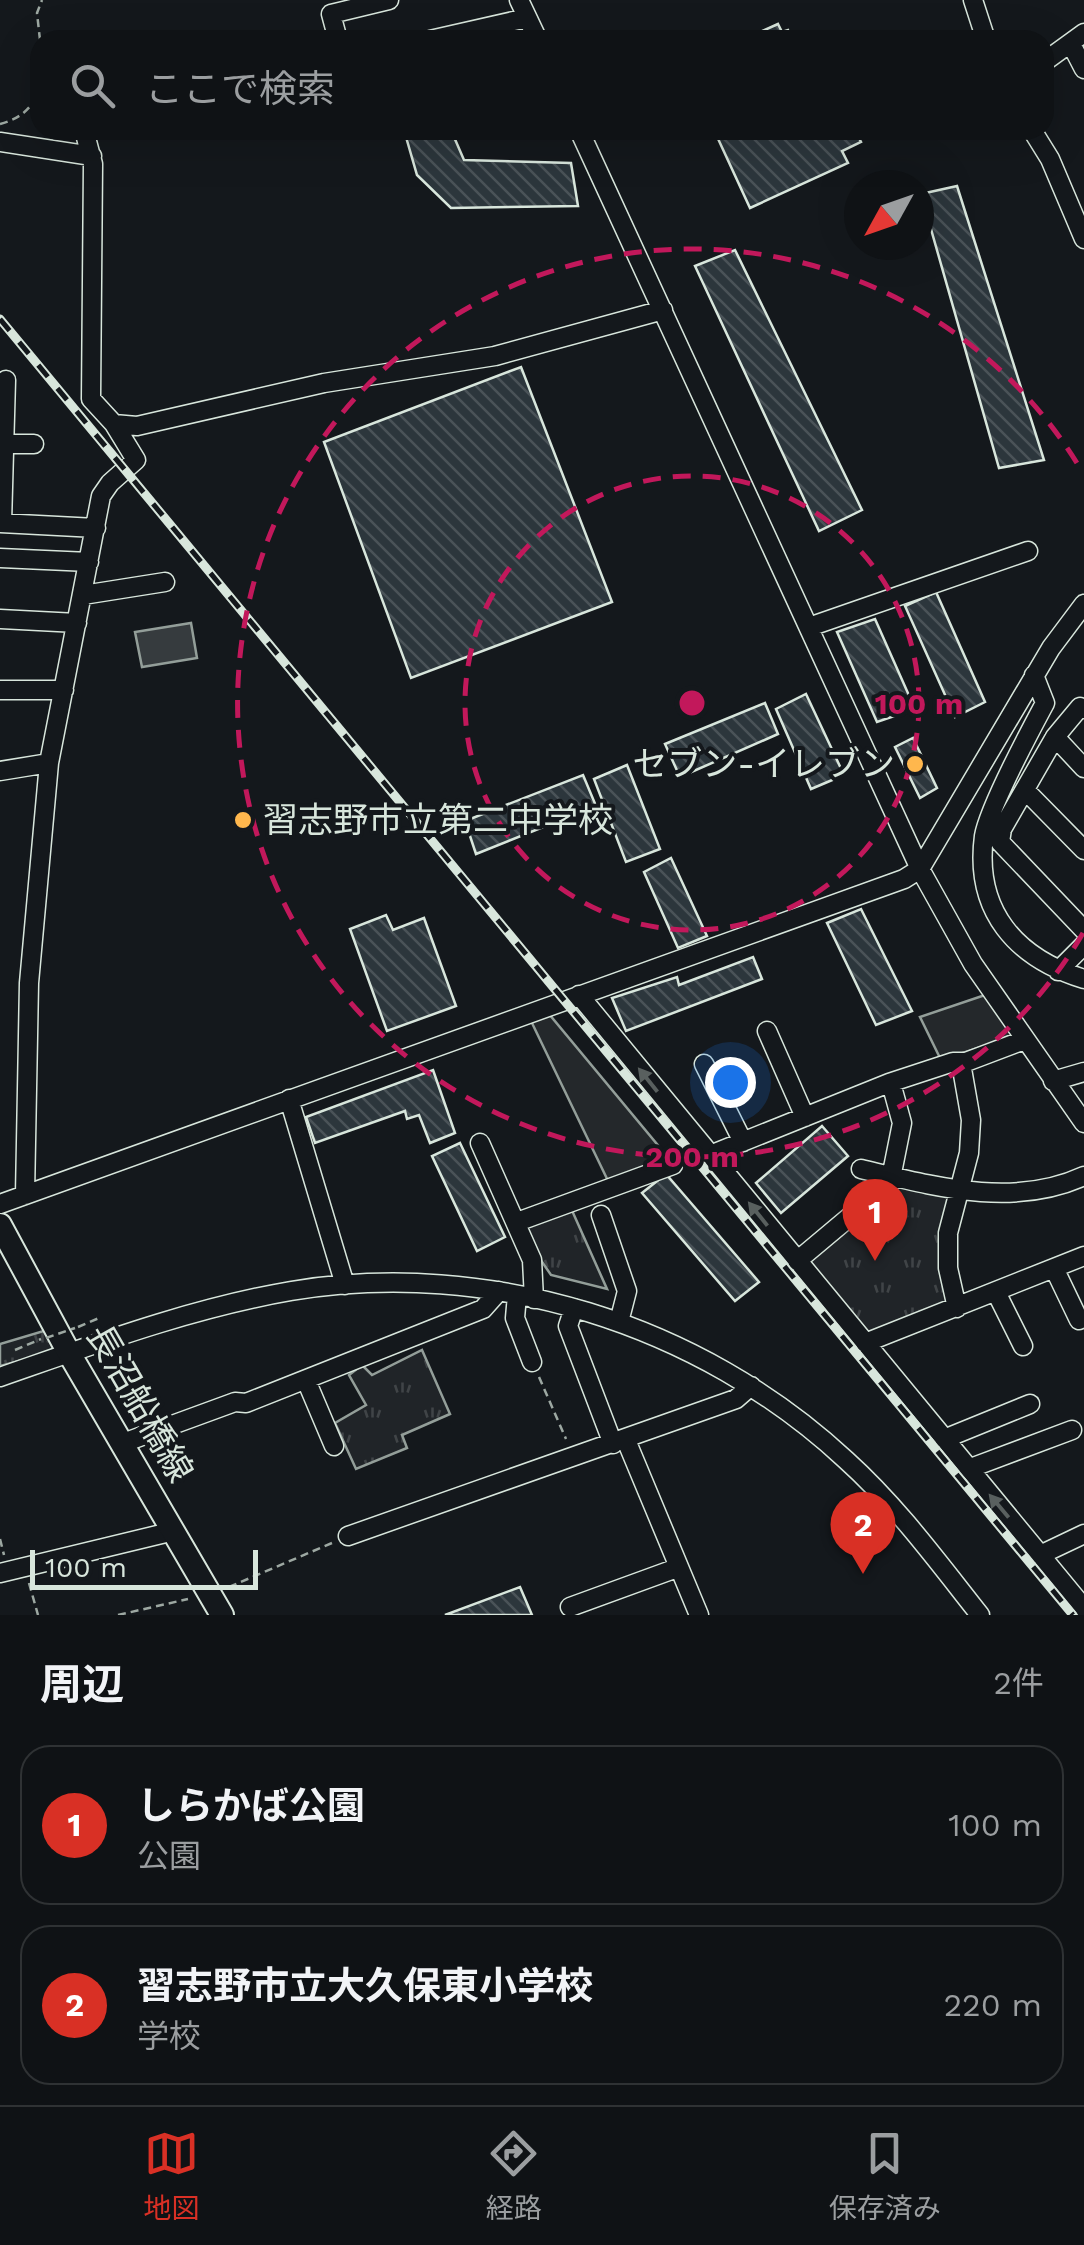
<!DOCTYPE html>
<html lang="ja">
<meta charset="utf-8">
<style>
:root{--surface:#0f1215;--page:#181b1e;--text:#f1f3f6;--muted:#9b9ea0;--line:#2f3234;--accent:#d93025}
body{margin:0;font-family:"Work Sans","Noto Sans JP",sans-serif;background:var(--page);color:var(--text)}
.compass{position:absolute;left:844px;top:170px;width:90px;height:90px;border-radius:50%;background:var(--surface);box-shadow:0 10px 40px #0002;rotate:230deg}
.scale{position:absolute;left:30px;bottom:25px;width:228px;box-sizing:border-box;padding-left:10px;border:5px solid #d8e6dc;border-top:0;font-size:28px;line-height:35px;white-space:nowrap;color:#d8e6dc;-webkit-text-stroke:8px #14181c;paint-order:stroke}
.you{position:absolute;left:730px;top:1082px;width:35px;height:35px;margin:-25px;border:8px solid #fff;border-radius:50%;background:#1a73e8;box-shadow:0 0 0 15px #1a73e833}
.badge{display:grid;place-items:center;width:65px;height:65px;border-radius:50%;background:var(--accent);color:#fff;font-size:32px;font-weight:700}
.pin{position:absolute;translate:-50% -82px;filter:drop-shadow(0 2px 5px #0008)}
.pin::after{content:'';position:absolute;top:52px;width:35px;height:30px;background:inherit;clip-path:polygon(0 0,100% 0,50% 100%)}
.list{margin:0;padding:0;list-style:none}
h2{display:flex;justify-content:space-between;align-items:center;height:130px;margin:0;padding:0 40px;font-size:42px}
h2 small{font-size:32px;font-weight:400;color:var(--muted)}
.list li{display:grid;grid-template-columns:65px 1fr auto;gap:30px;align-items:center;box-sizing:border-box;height:160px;margin:0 20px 20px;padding:0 20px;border:2px solid var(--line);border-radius:30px}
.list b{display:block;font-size:38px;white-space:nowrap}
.list p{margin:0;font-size:32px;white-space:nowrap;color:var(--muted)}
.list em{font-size:32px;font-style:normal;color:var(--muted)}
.icon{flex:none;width:55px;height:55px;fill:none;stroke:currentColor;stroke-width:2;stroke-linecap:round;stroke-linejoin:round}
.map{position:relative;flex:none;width:1084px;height:1615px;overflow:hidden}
.search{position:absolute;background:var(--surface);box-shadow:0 10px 40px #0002;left:30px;right:30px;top:30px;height:110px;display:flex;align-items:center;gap:25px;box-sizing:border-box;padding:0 35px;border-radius:30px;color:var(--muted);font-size:38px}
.sheet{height:490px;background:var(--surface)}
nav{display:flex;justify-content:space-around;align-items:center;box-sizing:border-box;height:140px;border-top:2px solid var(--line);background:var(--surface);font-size:28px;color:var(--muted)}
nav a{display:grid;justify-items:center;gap:5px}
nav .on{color:var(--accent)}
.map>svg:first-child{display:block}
</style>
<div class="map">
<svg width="1084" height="1615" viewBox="0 0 1084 1615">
<defs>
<pattern id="park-tufts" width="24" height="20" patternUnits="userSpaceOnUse" patternTransform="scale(2.5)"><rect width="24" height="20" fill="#202428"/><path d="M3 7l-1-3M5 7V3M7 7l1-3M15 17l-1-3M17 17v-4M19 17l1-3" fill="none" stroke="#404447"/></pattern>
<pattern id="building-back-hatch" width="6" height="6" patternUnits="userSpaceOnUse" patternTransform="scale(2.5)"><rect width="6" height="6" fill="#2c363c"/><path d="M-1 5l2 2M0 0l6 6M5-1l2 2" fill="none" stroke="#4a5358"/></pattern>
</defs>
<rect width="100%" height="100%" fill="#14181c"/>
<path fill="url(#park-tufts)" stroke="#939e99" stroke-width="2.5" d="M895,1180L956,1191L955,1306L865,1338L804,1259Z
M570,1206L607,1289L551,1275L538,1256L526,1224Z
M47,1330L56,1351L0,1366V1344Z
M422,1350L450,1414L402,1435L407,1448L356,1469L335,1423L366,1405L349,1375L362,1365L372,1375Z"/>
<path fill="#24282b" stroke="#939e99" stroke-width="2.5" d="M985,995L1015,1036L941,1060L920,1017Z
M549,1014L671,1161L610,1185L531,1021Z"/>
<path fill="#363b3e" stroke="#939e99" stroke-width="2.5" d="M191,623L197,658L142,667L135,632Z"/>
<path fill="url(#building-back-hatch)" stroke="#d8e6dc" stroke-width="2.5" d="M778,24L782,32L788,30L792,40H764L760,32Z
M404,130H451L464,160L571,163L578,206L451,208L417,175Z
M714,130H855L861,142L842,151L848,163L750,208Z
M957,186L1044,460L999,468L921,194Z
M735,250L862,510L819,531L695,266Z
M521,367L612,602L411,678L324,442Z
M936,592L985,702L955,717L905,606Z
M875,619L915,709L877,722L837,632Z
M806,694L844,775L811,789L776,709Z
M765,703L778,734L680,777L665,744Z
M913,738L937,788L920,798L895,747Z
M627,765L660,849L626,862L594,779Z
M583,775L596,806L476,854L465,821Z
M671,858L707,936L678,948L644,872Z
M861,909L912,1011L876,1025L827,923Z
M386,915L393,930L424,918L456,1006L387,1031L350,929Z
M753,957L762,979L626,1031L612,998L677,977L679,985Z
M433,1070L455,1133L430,1143L419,1115L407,1119L405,1111L315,1143L306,1117Z
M822,1126L848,1156L781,1213L756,1183Z
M460,1143L505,1237L477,1251L432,1156Z
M666,1174L759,1282L735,1301L642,1193Z
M520,1587L532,1615H445Z"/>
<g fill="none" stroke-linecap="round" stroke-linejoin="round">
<g stroke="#d8e6dc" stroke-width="21">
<path id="minor" d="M519,0L538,40
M973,0L986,40
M338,40L331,14L389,0
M430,40L527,18
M1071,44L1084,69
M1044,62L1084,33
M579,130L920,869L973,964L1084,1123
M1032,130L1050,159L1084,239
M0,142L92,156
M114,424L137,426L324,383L495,356L663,310
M0,444H34
M0,523L96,528
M2,523L6,380
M0,558L89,562
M83,595L165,582
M0,619L77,623
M809,627L1028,551
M1034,675L1045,703C1030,731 989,807 984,836C974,911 1016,958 1084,979
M0,690H64
M1084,709L1080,707L1055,737L1002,829L1000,842L1084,930
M1055,737L1084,768
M0,771L49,763
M1025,790L1084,850
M1058,971L1084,945
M579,995L1084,1608
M767,1031L805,1117
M704,1064L743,1142
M1053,1081L1084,1072
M289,1099L345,1285
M480,1143L532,1260L534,1299
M710,1155L889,1083L953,1062H966L1024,1040
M861,1169C933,1186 1013,1209 1084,1176
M25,1195L29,983L49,763L101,496L110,483L136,460L114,424L91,399L93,164L84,130
M0,1204L904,879L920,869L1051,648L1084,604
M601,1215L627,1291L619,1322
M517,1222L673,1165
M797,1261L890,1183L902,1123L891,1083
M1054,1268L1079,1320
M996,1292L1023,1346
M517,1295L515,1318L532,1362
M574,1308L568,1326L613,1444
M957,1308L948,1268V1233L969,1153L971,1120L961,1063
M865,1343L1084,1256
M0,1377C95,1344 192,1308 291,1291C489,1258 700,1324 846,1460C897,1506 938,1562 980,1615
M306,1380L334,1446
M944,1439L1030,1404
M626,1440L699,1615
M123,1443L235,1402L246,1403L483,1309L499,1291
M968,1469L1072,1430
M348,1536L736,1399L751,1386
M1040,1555L1084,1534
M0,1573L174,1531
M570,1607L677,1568"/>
</g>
<g stroke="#d8e6dc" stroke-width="26">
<path id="major" d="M0,1225L69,1353L222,1615"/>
</g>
<path stroke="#9da8a2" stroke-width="2.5" stroke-dasharray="8 5" stroke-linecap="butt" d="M40,40L37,13L42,0
M0,124C22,118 34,107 40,86
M78,1327L99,1318
M15,1350L41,1339
M539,1377L566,1439
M0,1539L4,1555
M29,1583L38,1615
M229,1587L332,1543
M118,1615L188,1599"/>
<use href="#minor" stroke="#14181c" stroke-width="18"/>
<use href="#major" stroke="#14181c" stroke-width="22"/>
<g stroke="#d8e6dc" stroke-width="9">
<path id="rail" d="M0,319L1073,1615"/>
</g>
<use href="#rail" stroke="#14181c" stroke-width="5" stroke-dasharray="15" stroke-linecap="butt"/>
<path stroke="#9da8a2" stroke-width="2.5" stroke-dasharray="8 5" stroke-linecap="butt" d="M46,1338L75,1328"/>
</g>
<defs><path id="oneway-solid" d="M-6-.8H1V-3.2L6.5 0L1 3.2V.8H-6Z" transform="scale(2.5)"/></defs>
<g fill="#59605f">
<use href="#oneway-solid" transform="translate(648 1080) rotate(-129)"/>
<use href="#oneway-solid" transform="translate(758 1214) rotate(-129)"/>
<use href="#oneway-solid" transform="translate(999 1506) rotate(-130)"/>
</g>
<g fill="none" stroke="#c2185b" stroke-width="5" stroke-dasharray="18 12">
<circle cx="692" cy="703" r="227"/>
<path d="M1083 933A454 454 0 1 1 1083 473"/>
</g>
<g fill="#ffb74d" stroke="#14181c" stroke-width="4">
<circle cx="915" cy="764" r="10"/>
<circle cx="243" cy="820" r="10"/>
</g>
<g text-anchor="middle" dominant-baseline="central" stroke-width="8" stroke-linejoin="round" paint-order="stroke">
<g font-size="35" fill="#d8e6dc" stroke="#14181c" text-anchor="end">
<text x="895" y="764">セブン-イレブン</text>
<text x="263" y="820" text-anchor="start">習志野市立第二中学校</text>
</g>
<g font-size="35" fill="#d8e6dc" stroke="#14181c">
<text transform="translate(140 1403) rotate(60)">長沼船橋線</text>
</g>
</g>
<circle cx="692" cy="703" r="15" fill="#c2185b" stroke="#14181c" stroke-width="5"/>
<g font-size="30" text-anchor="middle" font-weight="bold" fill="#c2185b" stroke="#14181c" stroke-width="8" stroke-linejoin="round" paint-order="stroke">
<text x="919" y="714">100 m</text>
<text x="692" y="1167">200 m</text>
</g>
</svg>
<svg class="compass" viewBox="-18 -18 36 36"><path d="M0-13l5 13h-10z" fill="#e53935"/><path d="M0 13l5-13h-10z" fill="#9b9ea0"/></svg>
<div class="scale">100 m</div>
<div class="you"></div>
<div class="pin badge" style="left:875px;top:1261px">1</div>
<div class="pin badge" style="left:863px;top:1574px">2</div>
<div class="search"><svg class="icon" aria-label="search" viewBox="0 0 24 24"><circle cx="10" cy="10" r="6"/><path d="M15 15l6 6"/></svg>ここで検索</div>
</div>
<section class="sheet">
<h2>周辺<small>2件</small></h2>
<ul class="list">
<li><span class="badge">1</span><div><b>しらかば公園</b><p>公園</p></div><em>100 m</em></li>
<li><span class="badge">2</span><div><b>習志野市立大久保東小学校</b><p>学校</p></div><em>220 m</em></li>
</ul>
</section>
<nav>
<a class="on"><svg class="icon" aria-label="map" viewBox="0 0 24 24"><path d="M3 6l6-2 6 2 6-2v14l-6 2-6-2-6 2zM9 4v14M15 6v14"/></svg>地図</a>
<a><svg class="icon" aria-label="directions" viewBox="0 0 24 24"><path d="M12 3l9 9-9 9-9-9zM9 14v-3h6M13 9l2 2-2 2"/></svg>経路</a>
<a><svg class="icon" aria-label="saved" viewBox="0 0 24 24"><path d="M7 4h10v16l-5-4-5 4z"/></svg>保存済み</a>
</nav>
